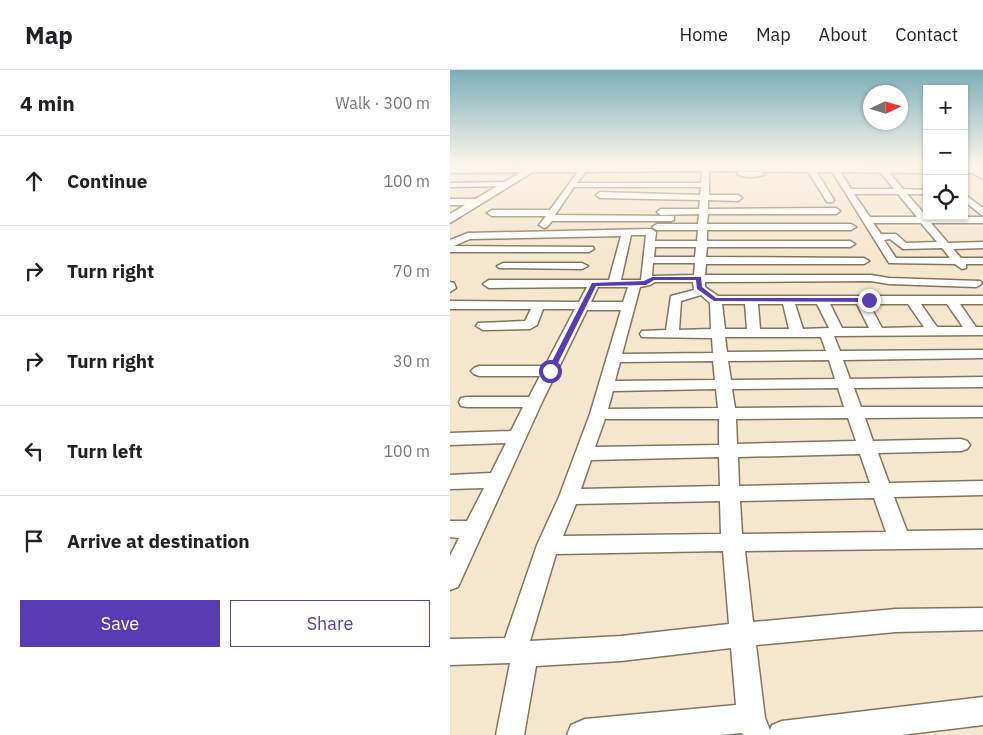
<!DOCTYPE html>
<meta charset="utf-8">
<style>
:root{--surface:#fff;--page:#f2f2f2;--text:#202124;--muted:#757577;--line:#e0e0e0;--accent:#573cb4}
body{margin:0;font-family:"IBM Plex Sans",sans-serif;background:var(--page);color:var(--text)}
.controls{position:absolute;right:15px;top:15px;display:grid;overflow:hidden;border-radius:0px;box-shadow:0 1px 4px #0004}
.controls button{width:45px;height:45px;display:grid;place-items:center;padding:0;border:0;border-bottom:1px solid var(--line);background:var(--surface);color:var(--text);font:25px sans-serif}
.compass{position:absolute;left:413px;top:15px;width:45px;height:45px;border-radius:50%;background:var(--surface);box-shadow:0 1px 4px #0004;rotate:86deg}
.stop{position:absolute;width:15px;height:15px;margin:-11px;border:4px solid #573cb4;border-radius:50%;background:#fff}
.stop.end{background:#573cb4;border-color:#fff;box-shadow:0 1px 5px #0008}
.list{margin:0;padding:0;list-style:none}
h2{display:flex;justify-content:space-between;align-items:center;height:65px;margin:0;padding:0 20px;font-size:21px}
h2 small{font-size:16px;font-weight:400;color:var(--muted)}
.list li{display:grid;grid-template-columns:32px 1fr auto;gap:15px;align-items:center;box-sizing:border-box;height:90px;padding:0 20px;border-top:1px solid var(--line)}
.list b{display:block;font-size:19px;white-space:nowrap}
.list em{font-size:16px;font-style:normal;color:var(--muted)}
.actions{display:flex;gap:10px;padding:15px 20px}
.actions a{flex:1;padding:11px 0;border:1px solid var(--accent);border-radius:0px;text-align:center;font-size:18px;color:var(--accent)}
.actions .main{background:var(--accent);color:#fff}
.icon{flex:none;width:28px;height:28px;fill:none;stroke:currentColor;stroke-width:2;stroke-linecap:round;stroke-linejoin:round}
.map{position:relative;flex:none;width:533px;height:665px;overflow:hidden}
header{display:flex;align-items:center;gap:30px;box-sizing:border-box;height:70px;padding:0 25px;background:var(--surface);border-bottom:1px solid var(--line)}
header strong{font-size:24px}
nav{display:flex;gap:28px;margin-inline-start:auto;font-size:18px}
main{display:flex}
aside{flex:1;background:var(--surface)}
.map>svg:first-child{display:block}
</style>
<header>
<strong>Map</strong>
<nav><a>Home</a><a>Map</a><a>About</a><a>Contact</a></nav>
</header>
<main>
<aside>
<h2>4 min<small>Walk · 300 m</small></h2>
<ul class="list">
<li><svg class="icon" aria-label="ahead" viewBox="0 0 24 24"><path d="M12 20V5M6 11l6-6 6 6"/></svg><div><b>Continue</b></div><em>100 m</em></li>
<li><svg class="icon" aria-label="right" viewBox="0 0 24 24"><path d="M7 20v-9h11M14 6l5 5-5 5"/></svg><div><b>Turn right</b></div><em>70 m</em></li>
<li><svg class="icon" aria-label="right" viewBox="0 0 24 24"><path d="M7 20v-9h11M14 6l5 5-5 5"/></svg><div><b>Turn right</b></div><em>30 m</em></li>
<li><svg class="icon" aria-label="left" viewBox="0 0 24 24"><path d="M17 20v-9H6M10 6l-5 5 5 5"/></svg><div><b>Turn left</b></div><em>100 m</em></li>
<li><svg class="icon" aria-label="arrive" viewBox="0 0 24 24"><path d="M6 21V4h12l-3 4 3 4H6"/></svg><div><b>Arrive at destination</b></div></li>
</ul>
<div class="actions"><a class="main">Save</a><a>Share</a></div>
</aside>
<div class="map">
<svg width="533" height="665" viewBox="0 0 533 665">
<rect width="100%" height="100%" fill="#f5e6ce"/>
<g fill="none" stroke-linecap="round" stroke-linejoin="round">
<g stroke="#82755f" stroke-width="3">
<path id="minor" d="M135,92H143L127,113H251L252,97L259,95V125H288L292,128L288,131L258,130V139L386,138L390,141L386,144H258L257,154H401L406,157L401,160H257V171H400L405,174L400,177H257L256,187L414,188L419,191L414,194H256L255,205H421L439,208L530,211L532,213L530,215L526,217L439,214L421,211L255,212V217L268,226H533V234H510L526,257H533V265L384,266L390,281L533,280V288L393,290L400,309L533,307V317L404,318L411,337H533V347L415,348L423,371L511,369L517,371L520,375L517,379L511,381L428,383L439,413L533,411V425L444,427L457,461L533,460V478L295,481L303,552L446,539L533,538V560L446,562L306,575L315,648L320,660L322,655L332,651L533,627V655L451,665H293L292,663L270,665H117L121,655L135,649L286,635L281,578L171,591L86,596L74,665H46L60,593L0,595V569L55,568L87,475L109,427L140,344L171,240H137L92,332L8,517L0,520V486L9,468L0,467V451H17L34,418L0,419V405L41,403L56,373L0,375V363L61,361L73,337H17L11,336L9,332L11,328L17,327H79L90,306H29L24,304L21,301L24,298L29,296H95L125,239H93L87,255L80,259L33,260L26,256L28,253L75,251L81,239H0V231L129,232L137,217L39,218L33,214L39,210H159L171,166L20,169L4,176L143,177L144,179L139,182H0V170L18,163L201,159L206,162L205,171H247L248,160H207L202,157L207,154H248L249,144L211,145L207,142L211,139H249L250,130L150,128L146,125L150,122L250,125L251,117H124L105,145L224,146V150L221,151H102L97,157L94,158L89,155L96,146H42L37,143L42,140H100ZM181,165H196L191,210H171ZM205,177H246L245,187H204ZM203,193H245L244,205L202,206ZM205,212H243L244,220L221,226L216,260L192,261L190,264L192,267L262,268L263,283L172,284L190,217L200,215ZM148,217H178L173,232H141ZM251,225L260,233L261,259L229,260L231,231ZM272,234H295L297,259H275ZM308,234H333L339,259H310ZM345,234H367L379,258L353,259ZM380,234H407L419,258H392ZM419,234H458L474,257L432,258ZM471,234H497L513,257H487ZM275,267H371L376,281L277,282ZM379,290L385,309L281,310L278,291ZM263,291L265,310L165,311L170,292ZM388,318L394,337L285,338L282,319ZM266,319L268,338L158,339L163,321ZM398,348L406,371L287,374L286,349ZM155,349H269V375L145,377ZM410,384L420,413L289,416L288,387ZM269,387L270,416L131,419L141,390ZM424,428L436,462L292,464L290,431ZM270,431L271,464L113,466L126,434ZM273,481L279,554L171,566L80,571L106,484Z
M0,93H57L61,95L57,97H0Z
M357,96H363L384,130L383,132H377L356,98Z
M381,96H387L401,119H444L427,98L434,96L453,119L477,120V124H457L477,147H533V153H481L498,173L533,172V178L503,179L511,188H533V194H516V198L512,199L505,194L439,193L380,98ZM404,124H448L467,147H420ZM423,153H471L487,172L456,173L446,164H431ZM440,169L453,179L492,178L500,188H446L434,170Z
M519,97H525L533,103V109L519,101Z
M288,102H311L315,104C309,108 293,108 287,104Z
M56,112L60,114L59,116L0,117V113Z
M514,124L533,138V146L514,131Z
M0,129H29L33,132L29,135H0Z
M53,193H132L138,196L132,199L49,198L47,196Z
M0,212L4,213L6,218L0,222Z"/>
</g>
<g stroke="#82755f" stroke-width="3">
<path id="tertiary" d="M83,95L88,98L86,100L0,153V144Z"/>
</g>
<g stroke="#82755f" stroke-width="3">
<path id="primary" d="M256,93L477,95V103L256,101L0,103V95Z
M514,95H533V103H514Z"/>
</g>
<use href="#minor" fill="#fff" fill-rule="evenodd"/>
<use href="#tertiary" fill="#fff" fill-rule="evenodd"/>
<use href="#primary" fill="#fff" fill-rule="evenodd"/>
</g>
<linearGradient id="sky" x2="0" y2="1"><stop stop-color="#7baeb9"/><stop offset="0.5" stop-color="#faf4e9"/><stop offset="1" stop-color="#faf4e9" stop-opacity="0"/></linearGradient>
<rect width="533" height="185" fill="url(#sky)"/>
<path fill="#573cb4" d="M202,207H251L252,217L266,228H419L422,230L419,232L264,231L247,219L246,210H204L196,215L146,216L104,301L98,302L97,301L142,213L194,211Z"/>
</svg>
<div class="controls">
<button>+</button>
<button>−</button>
<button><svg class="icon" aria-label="locate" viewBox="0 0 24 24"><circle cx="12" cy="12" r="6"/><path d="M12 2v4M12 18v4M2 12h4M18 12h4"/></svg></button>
</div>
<svg class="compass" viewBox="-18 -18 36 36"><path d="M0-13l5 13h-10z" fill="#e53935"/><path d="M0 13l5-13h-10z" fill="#757577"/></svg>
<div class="stop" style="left:100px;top:301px"></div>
<div class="stop end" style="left:419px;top:230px"></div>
</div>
</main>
